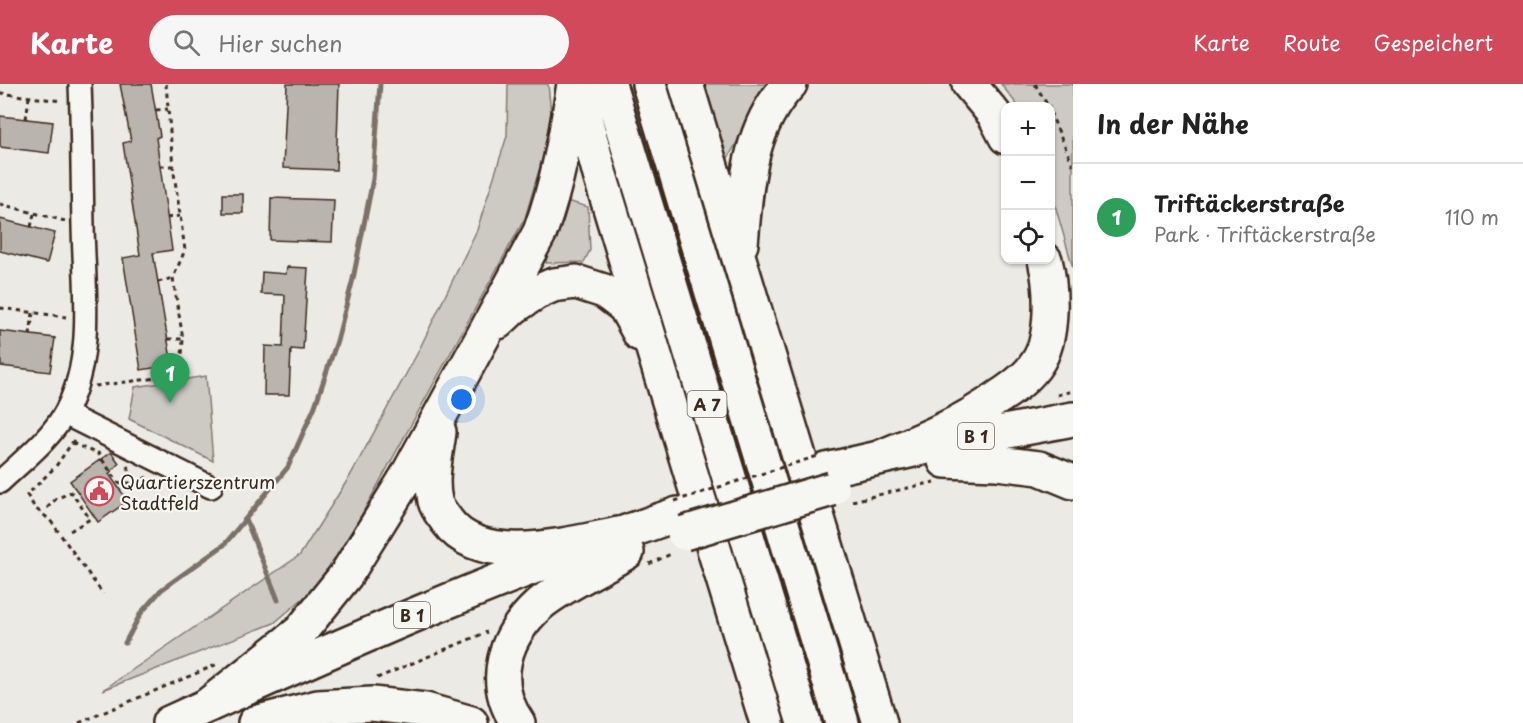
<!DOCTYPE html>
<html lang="de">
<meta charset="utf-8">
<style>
:root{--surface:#fff;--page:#f6f6f6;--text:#222;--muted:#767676;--line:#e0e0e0;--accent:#d1495b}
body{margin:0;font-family:"Playpen Sans",sans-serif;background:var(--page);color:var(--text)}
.controls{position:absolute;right:18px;top:18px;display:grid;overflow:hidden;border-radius:12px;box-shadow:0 2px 4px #0004}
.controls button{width:54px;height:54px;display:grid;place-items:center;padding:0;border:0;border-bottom:2px solid var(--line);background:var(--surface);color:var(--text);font:30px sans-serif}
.you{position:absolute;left:462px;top:316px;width:21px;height:21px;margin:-15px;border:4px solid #fff;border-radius:50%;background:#1a73e8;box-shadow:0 0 0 9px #1a73e833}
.badge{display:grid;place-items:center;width:39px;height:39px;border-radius:50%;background:var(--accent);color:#fff;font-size:20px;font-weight:700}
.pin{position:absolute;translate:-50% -50px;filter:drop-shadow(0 2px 3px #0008)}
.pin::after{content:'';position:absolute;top:32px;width:21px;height:18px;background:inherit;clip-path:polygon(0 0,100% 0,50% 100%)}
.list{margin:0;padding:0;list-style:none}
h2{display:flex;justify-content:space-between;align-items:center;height:78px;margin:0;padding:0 24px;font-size:26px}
h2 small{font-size:20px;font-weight:400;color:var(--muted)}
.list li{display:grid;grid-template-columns:39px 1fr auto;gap:18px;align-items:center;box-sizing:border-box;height:108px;padding:0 24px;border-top:2px solid var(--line)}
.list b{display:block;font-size:22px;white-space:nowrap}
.list p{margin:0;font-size:20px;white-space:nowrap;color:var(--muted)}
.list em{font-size:20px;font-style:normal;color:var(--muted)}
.icon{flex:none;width:33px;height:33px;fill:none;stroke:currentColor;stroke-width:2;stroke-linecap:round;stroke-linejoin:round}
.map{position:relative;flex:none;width:1073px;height:639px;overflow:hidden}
header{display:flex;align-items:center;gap:36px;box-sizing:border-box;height:84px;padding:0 30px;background:var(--accent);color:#fff}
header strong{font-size:28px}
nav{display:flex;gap:33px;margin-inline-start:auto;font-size:21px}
.search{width:420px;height:54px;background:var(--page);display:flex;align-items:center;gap:15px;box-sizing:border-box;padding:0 21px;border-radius:33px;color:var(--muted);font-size:22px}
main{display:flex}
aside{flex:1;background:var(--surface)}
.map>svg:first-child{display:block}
</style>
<header>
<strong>Karte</strong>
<div class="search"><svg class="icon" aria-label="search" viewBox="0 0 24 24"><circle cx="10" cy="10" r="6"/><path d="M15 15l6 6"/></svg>Hier suchen</div>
<nav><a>Karte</a><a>Route</a><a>Gespeichert</a></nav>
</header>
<main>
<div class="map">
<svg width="1073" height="639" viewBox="0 0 1073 639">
<rect width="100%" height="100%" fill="#ebeae5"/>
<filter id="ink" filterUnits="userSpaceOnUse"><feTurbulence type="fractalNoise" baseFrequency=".0167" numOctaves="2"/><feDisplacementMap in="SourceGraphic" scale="12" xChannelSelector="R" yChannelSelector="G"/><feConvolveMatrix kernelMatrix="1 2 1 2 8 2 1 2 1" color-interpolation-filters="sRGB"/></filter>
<g filter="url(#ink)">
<path fill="#cdcac4" stroke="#847a71" stroke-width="1.5" d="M508,0H548L551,30L544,69L525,134L336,477L307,511L274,539L103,606L300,471L350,392L417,270L477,146L507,52Z
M696,0H769L723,83Z
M1001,0H1073V184L1051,107L1050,22H1018Z
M567,117L588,123L590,166L584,178L546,179L551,147Z
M206,292L213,377L129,335L135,303Z"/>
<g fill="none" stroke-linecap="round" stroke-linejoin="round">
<path stroke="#7c7167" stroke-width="5" d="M246,436L278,516
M125,559L141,529L161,506L224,461L288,383L315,322L337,257L353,195L373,95L380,0"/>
</g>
<path fill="#bab4ae" stroke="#3b2a1e" stroke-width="1.5" d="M120,0H151L160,52L156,54L172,166L153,169L172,281L141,286L123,174L140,171L123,59L131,57Z
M287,0H339L336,86L283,84Z
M0,32L53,38L49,69L0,63Z
M223,110H243V129H223Z
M271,114L334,116L332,158L270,156Z
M0,135L55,149L47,179L0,167Z
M287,183L308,184L303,266L291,265L289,311H264L265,262L283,263L285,211L261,210L262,188L286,190Z
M0,247L55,254L50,288L1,282Z
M111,368L119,379L109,390L128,417L98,438L70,397Z"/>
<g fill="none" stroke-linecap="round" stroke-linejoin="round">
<g stroke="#3b2a1e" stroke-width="26">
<path id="minor" d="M65,330L211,403
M0,398C23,376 51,355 66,327C95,271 84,204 83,142C82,95 82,47 80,0"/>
</g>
<g stroke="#3b2a1e" stroke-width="38">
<path id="primary" d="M826,386L940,360L1073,335
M169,639C337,563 504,489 678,430"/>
</g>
<g stroke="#3b2a1e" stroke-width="38">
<path id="motorway" d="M609,0L804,639
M649,0L842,639
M686,0L880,639
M969,0L994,30L1006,53
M578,8L600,91L767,639
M741,160C746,104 748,43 790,0
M498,238L514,223L535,209L553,201L576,198L604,207L625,223L640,250
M439,348C436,371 430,395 435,417C437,425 443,431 447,437C481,485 572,459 619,450
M881,373C925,355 960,340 999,313C1013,304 1028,293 1037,279C1054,254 1052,204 1045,176
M945,377L997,379L1039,384L1073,398
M208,621L300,548L346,491L406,394L540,148C558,99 566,51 574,0
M255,639L318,623L372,620L425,626L471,639
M518,639C489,598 504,552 540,520C563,501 601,484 627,468"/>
</g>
<path stroke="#3b2a1e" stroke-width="3" stroke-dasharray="4.5 4.5" stroke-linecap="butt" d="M1035,0L1048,22
M0,9L61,17
M156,26L168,25
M1050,28L1073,81
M26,35L29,13
M160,82H173
M0,120L65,137
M167,134L180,132
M31,143L34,130
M158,198L173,194
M0,224L66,233
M30,251L33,229
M168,255H183
M95,302L181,291L183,255L173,194L185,166L173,82L166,0
M1057,311L1073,307
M74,356L56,382L27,411L35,424L50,436L103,510
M72,359L98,370
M99,368L98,370L119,399H137L147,393
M127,382L137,399
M852,417L934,398
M47,424L56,415L71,408L90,435L70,447
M649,480L671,470
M377,594L487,548
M79,639L218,580"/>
<use href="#minor" stroke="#f6f6f2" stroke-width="21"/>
<use href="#primary" stroke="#f6f6f2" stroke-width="33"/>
<use href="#motorway" stroke="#f6f6f2" stroke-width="33"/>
<g stroke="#3b2a1e" stroke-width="38" stroke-linecap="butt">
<path id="primary-bridge" d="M684,449L832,405"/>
</g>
<path stroke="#3b2a1e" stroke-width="3" stroke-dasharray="4.5 4.5" stroke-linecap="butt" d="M675,417L821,371"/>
<use href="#primary-bridge" stroke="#f6f6f2" stroke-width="33"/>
</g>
</g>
<defs>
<g id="civic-ring" transform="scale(1.5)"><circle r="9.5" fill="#f6f6f2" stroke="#d1495b" stroke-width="1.5"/><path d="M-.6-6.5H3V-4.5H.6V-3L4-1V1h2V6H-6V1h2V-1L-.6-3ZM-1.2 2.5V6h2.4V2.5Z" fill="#d1495b"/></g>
</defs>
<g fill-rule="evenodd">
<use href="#civic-ring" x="99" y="407"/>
</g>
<g text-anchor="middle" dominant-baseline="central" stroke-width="4.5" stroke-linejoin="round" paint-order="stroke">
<g fill="#f6f6f2" stroke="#73675e" stroke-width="1.5">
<rect x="687.5" y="307" width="39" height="26" rx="4.5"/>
<rect x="958" y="339" width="36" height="26" rx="4.5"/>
<rect x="394" y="518" width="36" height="26" rx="4.5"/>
</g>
<g font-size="16" font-weight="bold" fill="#3b2a1e">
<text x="707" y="320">A 7</text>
<text x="976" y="352">B 1</text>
<text x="412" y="531">B 1</text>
</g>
<g font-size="18" fill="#3b2a1e" stroke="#f6f6f2" text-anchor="start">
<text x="120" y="397">Quartierszentrum<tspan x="120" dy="21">Stadtfeld</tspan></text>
</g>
</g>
</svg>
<div class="controls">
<button>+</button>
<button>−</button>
<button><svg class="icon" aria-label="locate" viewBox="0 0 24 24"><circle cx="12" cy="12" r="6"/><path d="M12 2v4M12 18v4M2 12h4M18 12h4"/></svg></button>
</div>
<div class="you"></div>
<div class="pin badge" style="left:170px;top:319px;background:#2e9e5b">1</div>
</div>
<aside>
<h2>In der Nähe<small></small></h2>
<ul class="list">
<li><span class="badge" style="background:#2e9e5b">1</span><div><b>Triftäckerstraße</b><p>Park · Triftäckerstraße</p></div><em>110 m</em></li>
</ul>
</aside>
</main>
